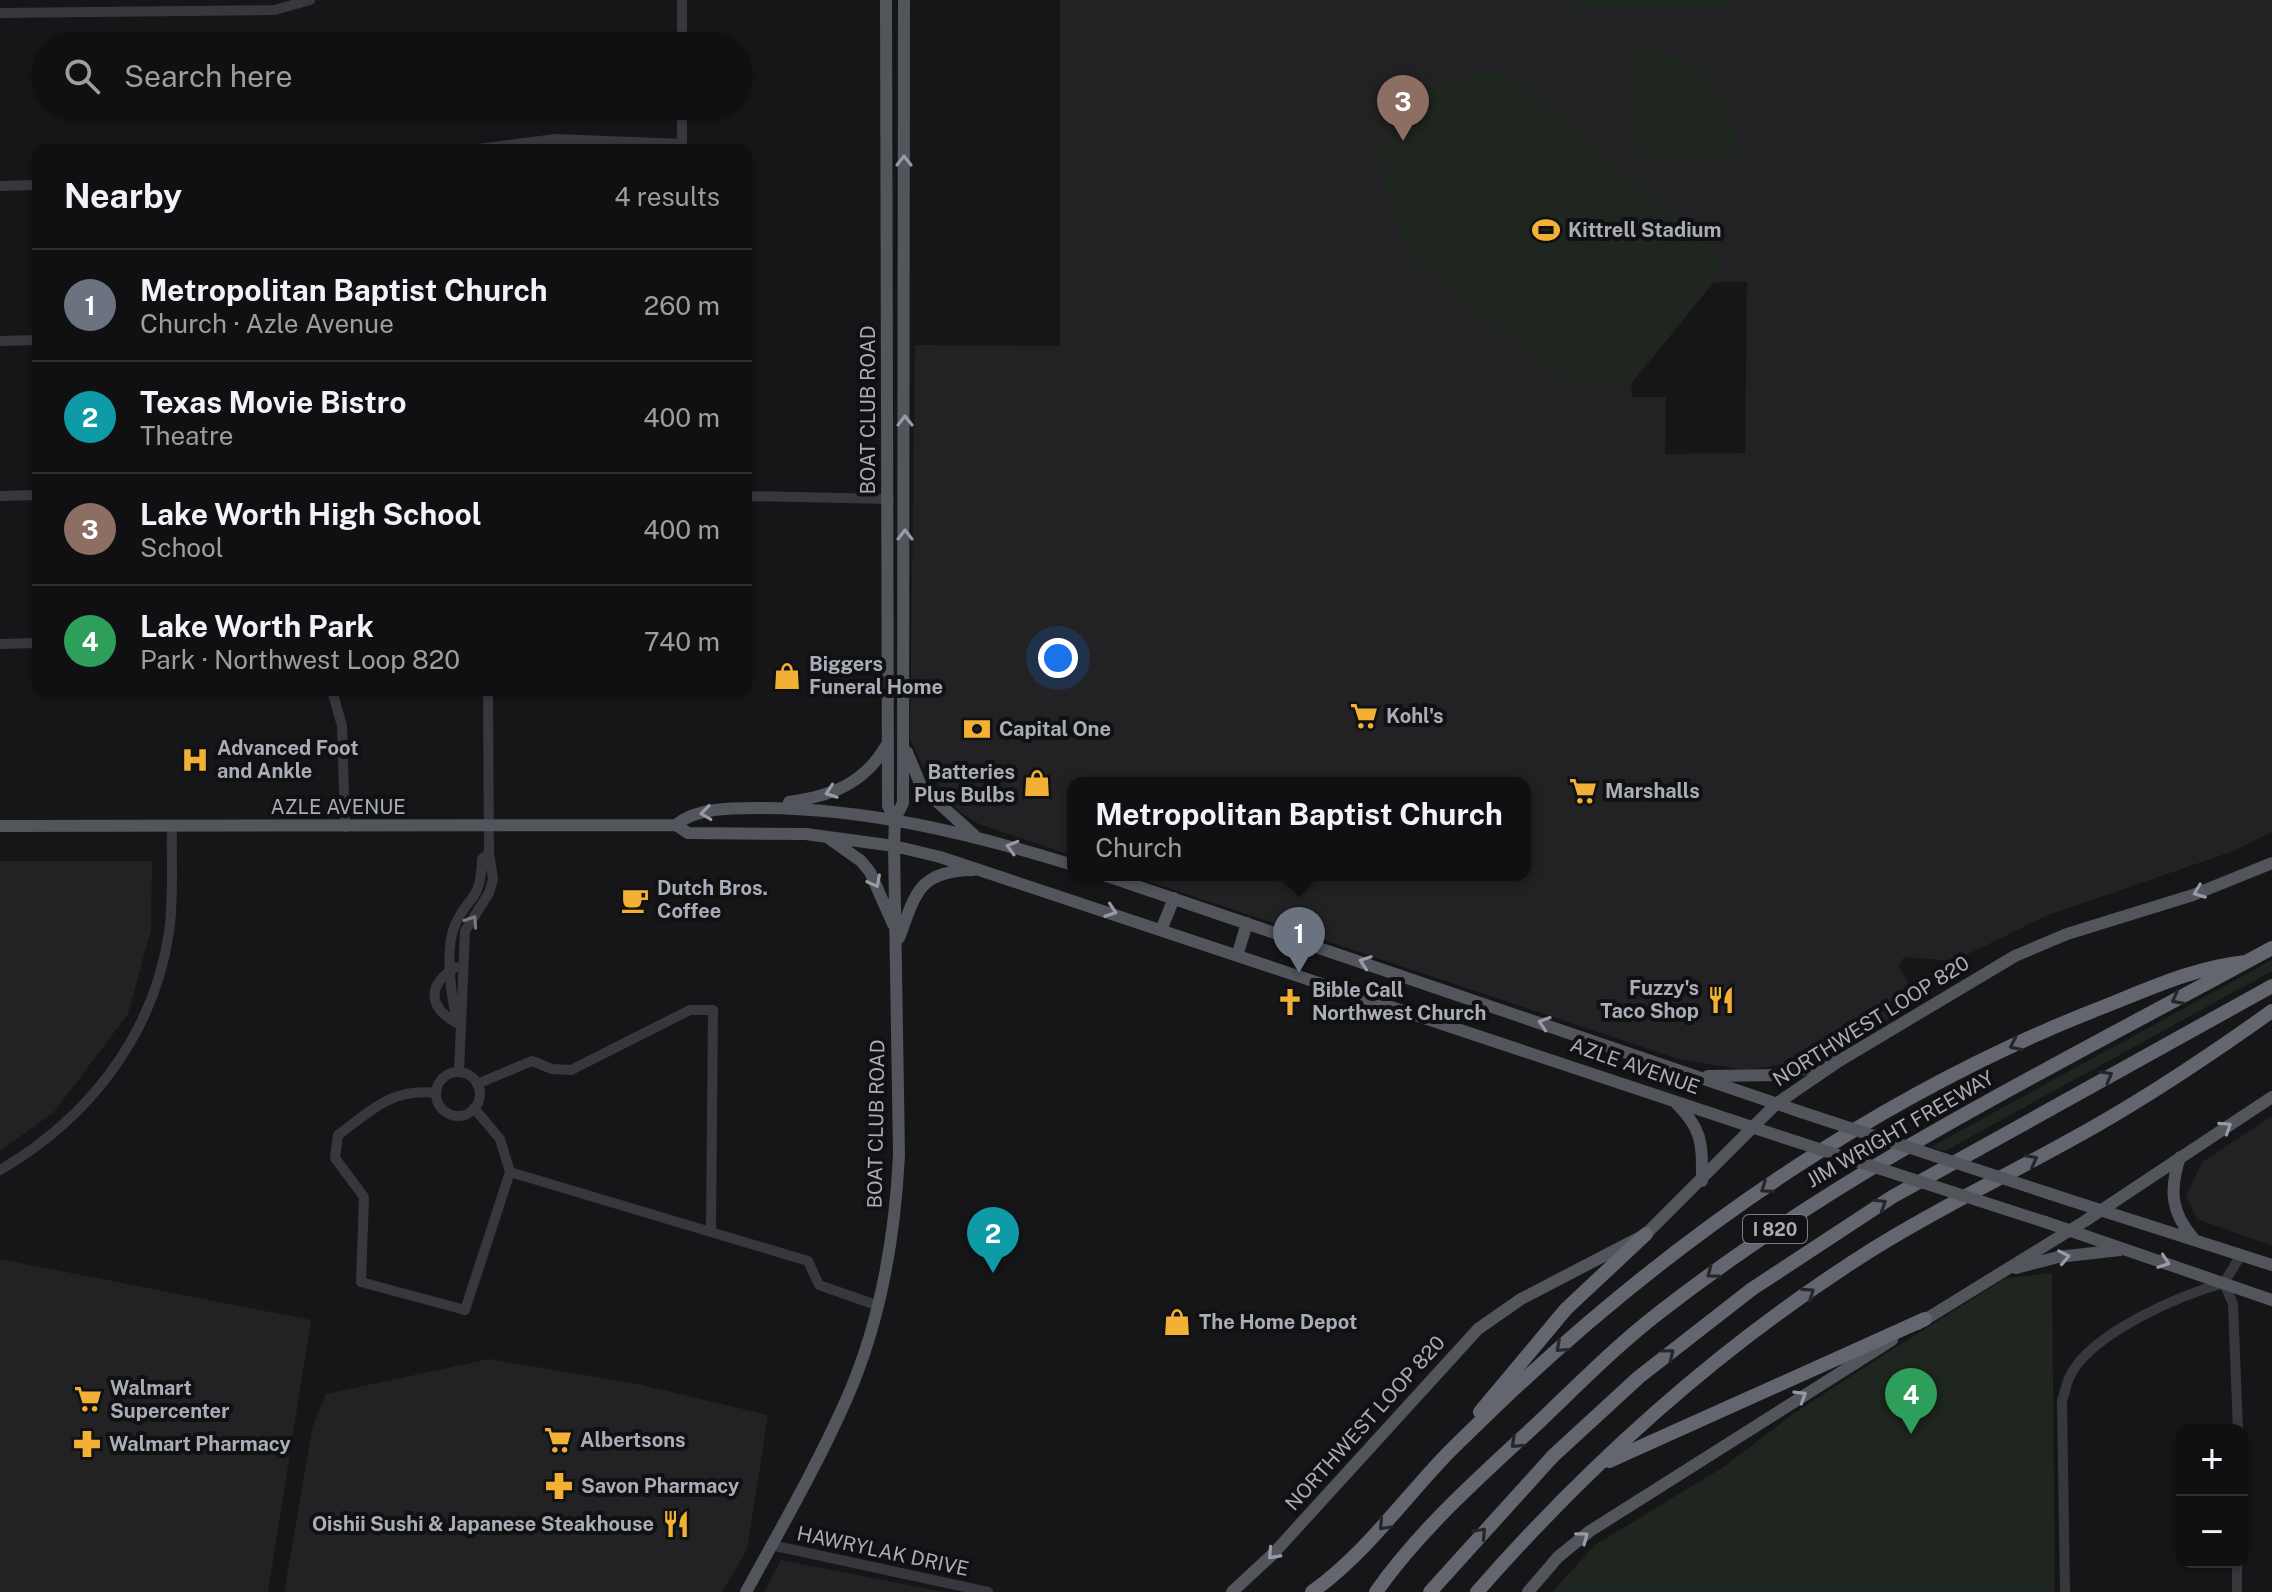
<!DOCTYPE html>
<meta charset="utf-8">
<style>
:root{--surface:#101012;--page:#1e1e20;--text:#f1f3f6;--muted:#9c9d9f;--line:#303032;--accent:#d93025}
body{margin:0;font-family:"Public Sans",sans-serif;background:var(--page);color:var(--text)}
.controls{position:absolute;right:24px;bottom:24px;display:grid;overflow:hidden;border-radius:16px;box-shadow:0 2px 6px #0004}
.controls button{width:72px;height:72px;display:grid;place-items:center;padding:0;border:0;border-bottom:2px solid var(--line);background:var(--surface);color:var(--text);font:40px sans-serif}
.you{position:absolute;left:1058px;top:658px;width:28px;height:28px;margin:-20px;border:6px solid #fff;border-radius:50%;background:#1a73e8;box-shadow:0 0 0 12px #1a73e833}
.badge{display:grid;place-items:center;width:52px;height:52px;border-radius:50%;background:var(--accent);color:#fff;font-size:26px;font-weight:700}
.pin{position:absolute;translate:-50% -66px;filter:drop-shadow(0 2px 4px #0008)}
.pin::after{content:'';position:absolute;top:42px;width:28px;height:24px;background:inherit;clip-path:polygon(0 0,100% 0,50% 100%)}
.popup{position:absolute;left:1067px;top:777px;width:464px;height:104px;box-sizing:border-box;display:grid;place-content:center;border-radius:16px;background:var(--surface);filter:drop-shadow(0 2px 6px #0005);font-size:26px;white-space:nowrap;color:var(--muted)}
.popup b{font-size:30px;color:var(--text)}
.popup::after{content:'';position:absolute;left:50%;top:100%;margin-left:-16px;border:16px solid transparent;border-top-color:var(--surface)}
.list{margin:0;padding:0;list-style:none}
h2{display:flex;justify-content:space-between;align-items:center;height:104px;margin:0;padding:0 32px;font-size:34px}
h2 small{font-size:26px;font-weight:400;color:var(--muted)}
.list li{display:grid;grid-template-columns:52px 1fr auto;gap:24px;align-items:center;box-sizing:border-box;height:112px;padding:0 32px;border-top:2px solid var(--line)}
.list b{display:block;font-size:30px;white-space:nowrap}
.list p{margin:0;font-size:26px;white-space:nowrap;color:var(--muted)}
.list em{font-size:26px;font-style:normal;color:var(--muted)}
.icon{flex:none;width:44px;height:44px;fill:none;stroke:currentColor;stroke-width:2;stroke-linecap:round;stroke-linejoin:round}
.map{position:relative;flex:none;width:2272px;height:1592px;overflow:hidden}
.search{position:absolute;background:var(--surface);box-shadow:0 2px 6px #0004;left:32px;top:32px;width:720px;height:88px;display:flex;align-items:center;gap:20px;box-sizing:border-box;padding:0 28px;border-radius:44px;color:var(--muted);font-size:30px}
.panel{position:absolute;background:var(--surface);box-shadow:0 2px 6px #0004;left:32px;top:144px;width:720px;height:552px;border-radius:16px}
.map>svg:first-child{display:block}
</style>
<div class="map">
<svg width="2272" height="1592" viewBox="0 0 2272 1592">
<rect width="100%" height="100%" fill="#161618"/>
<path fill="#222225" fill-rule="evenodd" d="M1060,0H2272V832L2231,852L2048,915L1954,961L1904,957L1899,966L1918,1001L1826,1058L1746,1070L1678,1059L1130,875H1525V783H1073V856L979,824L960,812L923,766L910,739L915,345L1060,346ZM1714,282H1747L1745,453L1665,454L1666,397H1633L1631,384Z
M0,861H152L151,930L128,1014L54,1112L0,1151Z
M2272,1116V1246L2197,1219L2186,1196L2202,1162Z
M0,1259L311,1320L268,1592H0Z
M489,1359L633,1383L768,1415L747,1550L722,1592H284L313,1425L326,1394Z
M781,1560L943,1592H944H764Z"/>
<path fill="#1e261f" d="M1568,0H1735L1736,9L1573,10Z
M1631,50C1699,51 1735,89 1738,156H1638L1631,150Z
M1484,69L1509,72L1720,253L1723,269L1631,384L1559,379L1405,256L1393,207L1384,192V184L1391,172L1374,156L1450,71L1461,80Z
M2272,960V971L1945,1151L1931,1147Z
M2052,1273L2055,1592H1552L1595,1545L1725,1466L1793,1414L1885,1354L2006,1278Z"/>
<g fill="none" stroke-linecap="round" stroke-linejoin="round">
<path stroke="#37383d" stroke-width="10" d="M0,13L275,10L310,0
M682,46V0
M682,106V148
M470,150L556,139L682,144
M0,186L38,185
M0,341L38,340
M0,496L38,495
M746,496L889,499
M0,644L38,643
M332,690L342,726L345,827
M456,967C425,986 429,1009 459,1024
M458,1022C451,1001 445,949 454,928C466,895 481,905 482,859L489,853
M459,1072L465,931L489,893L493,879L489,853L488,690
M436 1094a22 22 0 1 1 44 0a22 22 0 1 1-44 0Z
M477,1084L532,1061L552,1069L571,1070L690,1010H713L711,1229
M436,1093C391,1088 372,1110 338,1135L335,1158L364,1197L361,1282L465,1310L510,1172
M474,1108L500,1139L510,1172L808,1261L819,1285L876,1305
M0,1170C88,1119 154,1035 169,932C174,898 171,862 172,828
M2224,1283L2233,1304L2238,1430
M2224,1283L2241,1255
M771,1545L988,1592
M2065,1592L2062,1401C2065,1393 2066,1383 2070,1376C2091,1333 2180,1295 2224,1283
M2237,1592V1562"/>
<path stroke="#53555c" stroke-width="12" d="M886,0L888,806L895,819
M907,752L922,788L974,835
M789,802C831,796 864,784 886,746
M676,825C695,808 731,808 757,808C866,808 969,833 1073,865
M0,826L676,825L688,833L806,834L894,846L940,857L1785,1138
M830,839L861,861L870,872L893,924
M1104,875L1801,1112
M1162,928L1174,898
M899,938C916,893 918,871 973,870
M1238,953L1247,923
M1708,1076L1782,1075L1832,1062
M1676,1103C1703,1130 1702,1143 1702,1181
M2180,1157C2169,1190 2171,1212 2193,1238
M2069,1200L2272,1265
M2045,1222L2272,1300
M2016,1268L2058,1257L2120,1250
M1918,1324L2085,1221L2272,1097
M746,1592C781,1528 818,1464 847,1398C880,1323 895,1236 899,1155L894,846L895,819L903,803L904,0
M1232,1592L1273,1554L1478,1329L1521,1299L1646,1234L1776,1104L1839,1061L2015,956L2067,934L2193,895L2272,863
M1528,1592L1558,1557L1590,1531L1892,1340"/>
<path stroke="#63666e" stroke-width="14" d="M1480,1412L1566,1309L1646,1234
M1609,1461L1925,1319
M1312,1592C1365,1554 1402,1501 1447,1454C1468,1433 1490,1412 1512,1391C1684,1230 1887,1090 2108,1005C2153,987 2197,967 2246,962
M1376,1592C1421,1528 1482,1475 1539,1422C1578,1385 1617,1345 1660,1312C1849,1165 2063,1062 2272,948
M1430,1592L1553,1456L1639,1377L1752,1289L1892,1197L2272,986
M1477,1592C1592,1461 1725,1342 1873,1249C1953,1199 2040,1160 2121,1111C2173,1080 2223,1046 2272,1011"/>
<path stroke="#53555c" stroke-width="12" d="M1801,1112L2069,1200
M1785,1138L2045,1222"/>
</g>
<defs><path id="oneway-chevron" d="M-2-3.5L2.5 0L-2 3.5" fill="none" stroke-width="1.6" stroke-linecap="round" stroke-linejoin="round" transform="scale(2)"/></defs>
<g stroke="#979ba6">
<use href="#oneway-chevron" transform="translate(904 161) rotate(-90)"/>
<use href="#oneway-chevron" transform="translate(905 421) rotate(-90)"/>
<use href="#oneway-chevron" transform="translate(905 535) rotate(-90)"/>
<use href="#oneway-chevron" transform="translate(831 792) rotate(161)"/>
<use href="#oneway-chevron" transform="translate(706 813) rotate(173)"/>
<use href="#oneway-chevron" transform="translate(1012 847) rotate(-164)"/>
<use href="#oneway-chevron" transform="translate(875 882) rotate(62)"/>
<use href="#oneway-chevron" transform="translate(2199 892) rotate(159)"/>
<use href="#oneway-chevron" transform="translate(1111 911) rotate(19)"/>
<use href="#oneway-chevron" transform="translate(1365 962) rotate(-161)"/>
<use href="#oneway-chevron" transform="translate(1544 1023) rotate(-162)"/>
<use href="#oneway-chevron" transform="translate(2226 1127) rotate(-33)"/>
<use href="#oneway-chevron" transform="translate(2064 1257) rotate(-11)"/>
<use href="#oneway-chevron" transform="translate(2164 1262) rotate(19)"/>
<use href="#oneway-chevron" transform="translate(1801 1396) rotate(-32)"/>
<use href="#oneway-chevron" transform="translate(1583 1537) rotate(-37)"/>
<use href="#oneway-chevron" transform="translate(1273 1554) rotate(133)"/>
</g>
<use stroke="#757881" href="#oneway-chevron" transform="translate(472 921) rotate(-56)"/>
<g stroke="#26262a">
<use href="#oneway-chevron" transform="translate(2177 999) rotate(152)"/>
<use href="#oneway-chevron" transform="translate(2015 1045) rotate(155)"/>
<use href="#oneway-chevron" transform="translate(2107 1076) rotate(-29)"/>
<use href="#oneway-chevron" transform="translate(2032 1160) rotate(-28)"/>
<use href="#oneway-chevron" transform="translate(1766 1188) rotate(145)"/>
<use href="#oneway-chevron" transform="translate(1881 1204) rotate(-33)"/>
<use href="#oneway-chevron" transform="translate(1712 1273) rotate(143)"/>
<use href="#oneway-chevron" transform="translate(1809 1293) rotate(-34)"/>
<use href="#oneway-chevron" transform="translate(1561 1347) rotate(138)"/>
<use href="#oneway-chevron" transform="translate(1669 1354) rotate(-38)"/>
<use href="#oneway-chevron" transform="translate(1516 1443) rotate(137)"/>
<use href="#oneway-chevron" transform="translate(1384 1525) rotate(132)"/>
<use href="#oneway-chevron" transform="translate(1481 1533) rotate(-48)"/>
</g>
<defs>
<g id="stadium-bare" transform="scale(2.16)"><path d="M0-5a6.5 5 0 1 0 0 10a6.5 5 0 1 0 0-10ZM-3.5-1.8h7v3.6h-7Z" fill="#f2b134" stroke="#111113" stroke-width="2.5" paint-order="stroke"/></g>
<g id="shop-bare" transform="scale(2.16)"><path d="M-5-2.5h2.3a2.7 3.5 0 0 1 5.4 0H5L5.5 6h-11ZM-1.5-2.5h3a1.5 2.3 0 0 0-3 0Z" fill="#f2b134" stroke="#111113" stroke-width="2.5" paint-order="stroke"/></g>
<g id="supermarket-bare" transform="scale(2.16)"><path d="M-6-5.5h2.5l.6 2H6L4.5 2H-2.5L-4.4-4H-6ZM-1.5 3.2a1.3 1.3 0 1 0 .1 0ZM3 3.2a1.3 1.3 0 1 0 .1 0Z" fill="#f2b134" stroke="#111113" stroke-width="2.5" paint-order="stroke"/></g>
<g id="bank-bare" transform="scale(2.16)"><path d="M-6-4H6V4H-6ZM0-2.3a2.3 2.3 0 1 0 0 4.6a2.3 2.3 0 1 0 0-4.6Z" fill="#f2b134" stroke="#111113" stroke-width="2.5" paint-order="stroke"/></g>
<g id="hospital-bare" transform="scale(2.16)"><path d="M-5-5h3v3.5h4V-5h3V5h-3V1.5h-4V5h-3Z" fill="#f2b134" stroke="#111113" stroke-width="2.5" paint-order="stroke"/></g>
<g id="cafe-bare" transform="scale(2.16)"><path d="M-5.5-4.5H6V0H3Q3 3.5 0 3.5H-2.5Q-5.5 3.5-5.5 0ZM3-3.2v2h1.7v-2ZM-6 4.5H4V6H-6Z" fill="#f2b134" stroke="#111113" stroke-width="2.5" paint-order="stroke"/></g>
<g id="restaurant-bare" transform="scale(2.16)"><path d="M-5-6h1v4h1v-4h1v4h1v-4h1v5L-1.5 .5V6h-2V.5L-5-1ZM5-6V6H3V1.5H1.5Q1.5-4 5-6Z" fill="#f2b134" stroke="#111113" stroke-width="2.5" paint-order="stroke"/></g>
<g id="church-bare" transform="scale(2.16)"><path d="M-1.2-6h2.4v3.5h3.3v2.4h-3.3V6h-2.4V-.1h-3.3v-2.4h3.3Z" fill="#f2b134" stroke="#111113" stroke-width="2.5" paint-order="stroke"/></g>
<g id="pharmacy-bare" transform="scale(2.16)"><path d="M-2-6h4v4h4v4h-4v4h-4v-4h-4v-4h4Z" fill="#f2b134" stroke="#111113" stroke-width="2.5" paint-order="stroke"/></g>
</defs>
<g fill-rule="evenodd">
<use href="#stadium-bare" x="1546" y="230"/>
<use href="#shop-bare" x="787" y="676"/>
<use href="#supermarket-bare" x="1364" y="716"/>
<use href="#bank-bare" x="977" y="729"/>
<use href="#hospital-bare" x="195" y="760"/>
<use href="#shop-bare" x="1037" y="783"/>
<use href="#supermarket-bare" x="1583" y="791"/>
<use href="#cafe-bare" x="635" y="900"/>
<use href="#restaurant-bare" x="1721" y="1000"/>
<use href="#church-bare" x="1290" y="1002"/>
<use href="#shop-bare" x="1177" y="1322"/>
<use href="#supermarket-bare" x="88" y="1399"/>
<use href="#supermarket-bare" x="558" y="1440"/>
<use href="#pharmacy-bare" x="87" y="1444"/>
<use href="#pharmacy-bare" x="559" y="1486"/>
<use href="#restaurant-bare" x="676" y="1524"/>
</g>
<g text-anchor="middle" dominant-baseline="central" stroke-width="8" stroke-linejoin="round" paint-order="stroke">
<rect fill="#111113" stroke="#7b7e86" stroke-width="2" x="1743" y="1215" width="64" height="28" rx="6"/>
<g font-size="18" font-weight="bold" fill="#a8adb8">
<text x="1775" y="1229">I 820</text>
</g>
<g font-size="20" font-weight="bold" fill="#a8adb8" stroke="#111113" text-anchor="start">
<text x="1568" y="230">Kittrell Stadium</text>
<text x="809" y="664">Biggers<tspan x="809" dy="23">Funeral Home</tspan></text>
<text x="1386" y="716">Kohl's</text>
<text x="999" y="729">Capital One</text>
<text x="217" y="748">Advanced Foot<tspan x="217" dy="23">and Ankle</tspan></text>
<text x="1015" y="772" text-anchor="end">Batteries<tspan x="1015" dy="23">Plus Bulbs</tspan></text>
<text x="1605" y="791">Marshalls</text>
<text x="657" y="888">Dutch Bros.<tspan x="657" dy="23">Coffee</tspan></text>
<text x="1699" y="988" text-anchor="end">Fuzzy's<tspan x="1699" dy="23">Taco Shop</tspan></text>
<text x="1312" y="990">Bible Call<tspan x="1312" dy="23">Northwest Church</tspan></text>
<text x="1199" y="1322">The Home Depot</text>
<text x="110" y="1388">Walmart<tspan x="110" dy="23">Supercenter</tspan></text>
<text x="580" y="1440">Albertsons</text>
<text x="109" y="1444">Walmart Pharmacy</text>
<text x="581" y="1486">Savon Pharmacy</text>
<text x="654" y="1524" text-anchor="end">Oishii Sushi &amp; Japanese Steakhouse</text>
</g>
<g font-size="20" fill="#a8adb8" stroke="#111113">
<text transform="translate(868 410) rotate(-90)">BOAT CLUB ROAD</text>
<text x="338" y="807">AZLE AVENUE</text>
<text transform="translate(1871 1021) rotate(-32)">NORTHWEST LOOP 820</text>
<text transform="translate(1635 1066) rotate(19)">AZLE AVENUE</text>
<text transform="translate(876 1124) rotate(-89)">BOAT CLUB ROAD</text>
<text transform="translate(1900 1129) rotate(-30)">JIM WRIGHT FREEWAY</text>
<text transform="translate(1365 1423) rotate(-48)">NORTHWEST LOOP 820</text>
<text transform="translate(883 1551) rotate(12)">HAWRYLAK DRIVE</text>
</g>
</g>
</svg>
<div class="controls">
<button>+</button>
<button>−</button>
</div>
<div class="you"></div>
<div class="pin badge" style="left:1299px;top:973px;background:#6b7280">1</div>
<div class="popup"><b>Metropolitan Baptist Church</b>Church</div>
<div class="pin badge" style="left:993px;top:1273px;background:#0f9aa8">2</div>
<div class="pin badge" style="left:1403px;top:141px;background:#8d6e63">3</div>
<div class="pin badge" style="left:1911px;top:1434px;background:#2e9e5b">4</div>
<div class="search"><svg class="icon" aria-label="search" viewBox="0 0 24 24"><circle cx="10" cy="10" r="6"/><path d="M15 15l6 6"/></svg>Search here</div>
<section class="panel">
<h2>Nearby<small>4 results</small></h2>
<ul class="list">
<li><span class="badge" style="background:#6b7280">1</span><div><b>Metropolitan Baptist Church</b><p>Church · Azle Avenue</p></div><em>260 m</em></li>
<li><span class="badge" style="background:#0f9aa8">2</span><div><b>Texas Movie Bistro</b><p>Theatre</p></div><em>400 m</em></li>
<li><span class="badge" style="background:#8d6e63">3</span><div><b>Lake Worth High School</b><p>School</p></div><em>400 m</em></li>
<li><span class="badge" style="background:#2e9e5b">4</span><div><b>Lake Worth Park</b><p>Park · Northwest Loop 820</p></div><em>740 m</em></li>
</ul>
</section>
</div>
